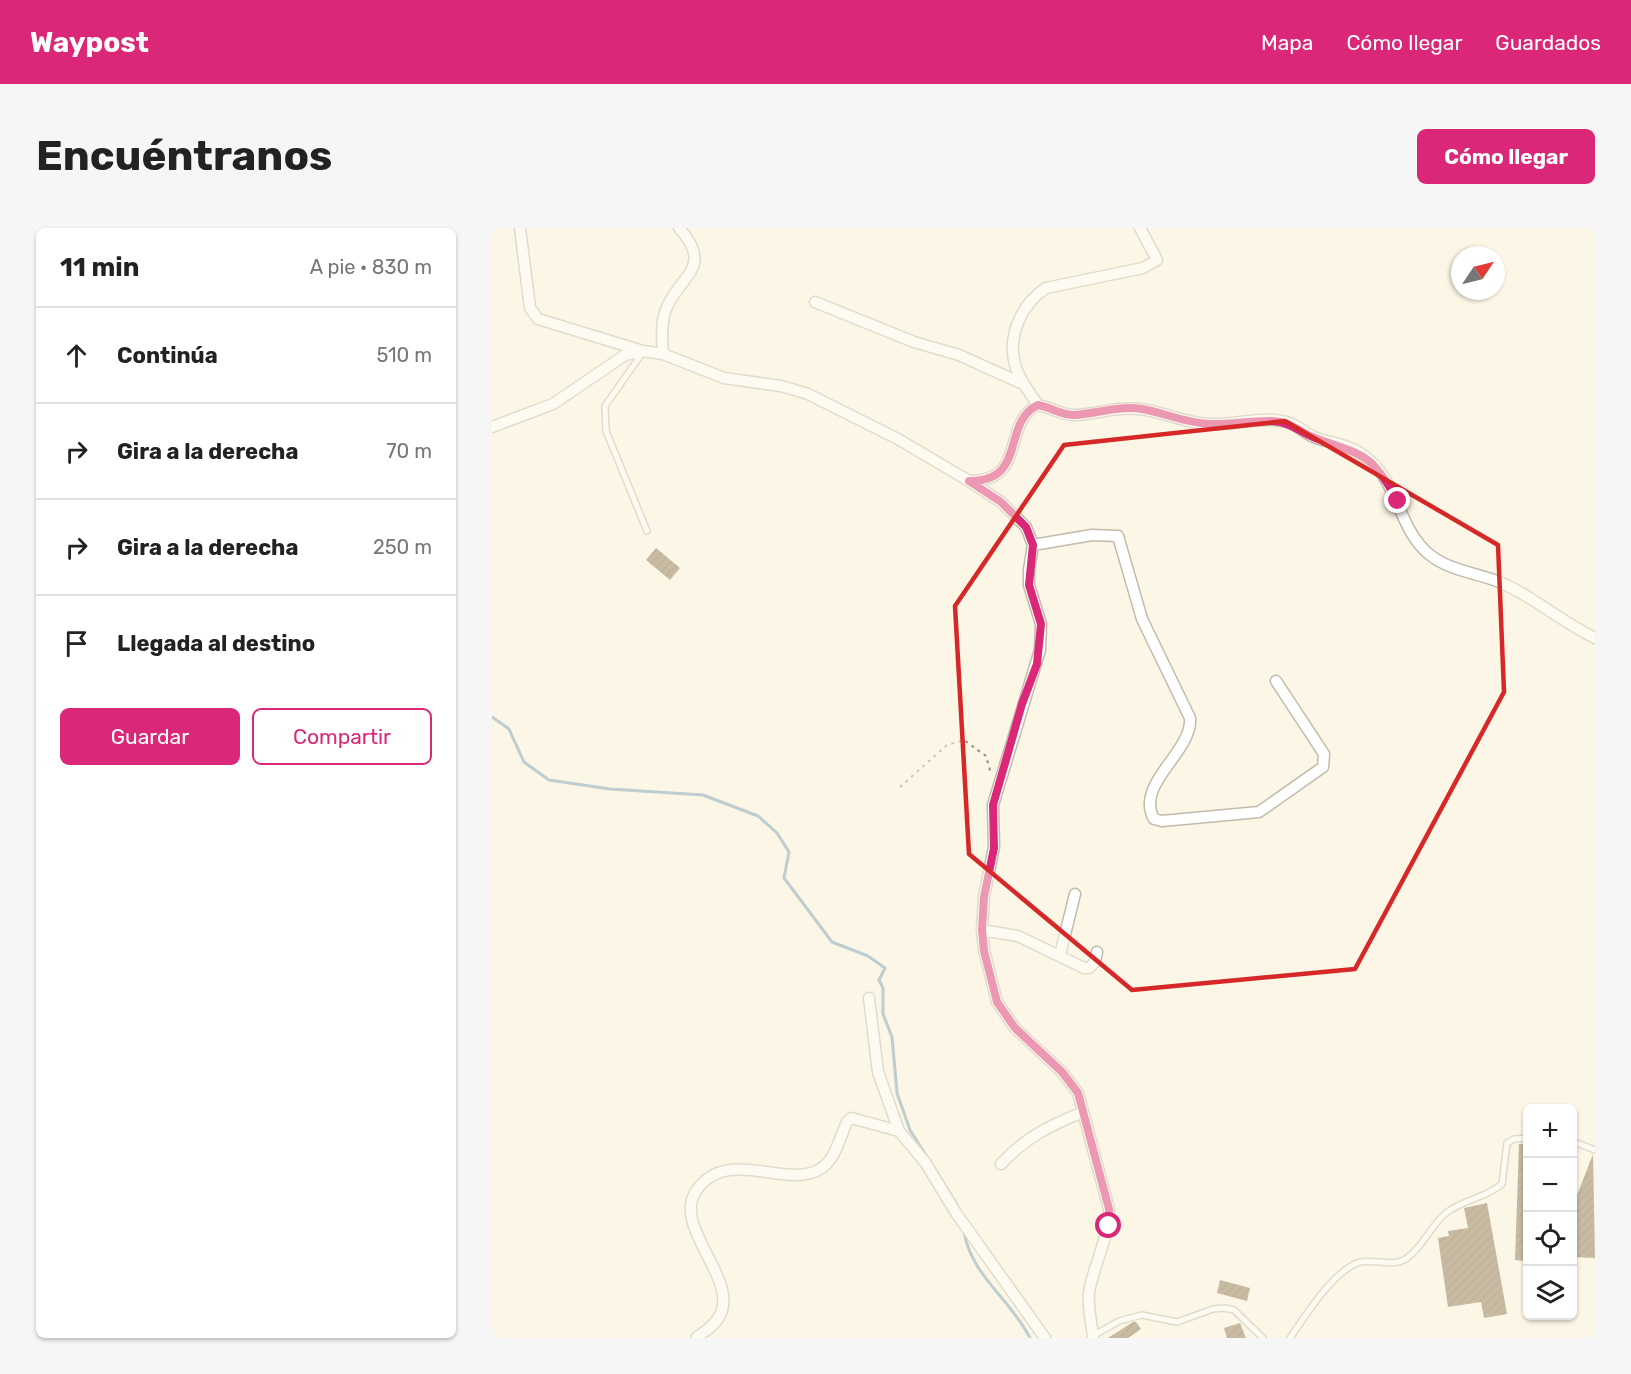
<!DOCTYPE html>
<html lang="es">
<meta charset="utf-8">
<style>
:root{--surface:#fff;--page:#f6f6f6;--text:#222;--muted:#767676;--line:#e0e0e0;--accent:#db2777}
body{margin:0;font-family:Rubik,sans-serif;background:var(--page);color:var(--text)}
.controls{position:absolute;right:18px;bottom:18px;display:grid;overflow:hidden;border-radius:9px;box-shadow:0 2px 4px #0004}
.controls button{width:54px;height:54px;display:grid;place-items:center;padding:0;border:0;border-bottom:2px solid var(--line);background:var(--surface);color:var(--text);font:30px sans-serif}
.compass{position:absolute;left:959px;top:18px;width:54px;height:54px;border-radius:50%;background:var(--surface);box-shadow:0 2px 4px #0004;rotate:55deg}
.stop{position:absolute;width:18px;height:18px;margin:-14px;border:4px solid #db2777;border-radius:50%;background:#fff}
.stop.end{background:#db2777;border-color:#fff;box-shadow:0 2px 6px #0008}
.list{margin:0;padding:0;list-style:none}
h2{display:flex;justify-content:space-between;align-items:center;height:78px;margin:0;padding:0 24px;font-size:26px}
h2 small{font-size:20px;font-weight:400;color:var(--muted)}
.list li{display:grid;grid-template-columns:39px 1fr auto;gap:18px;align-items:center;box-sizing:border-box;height:96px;padding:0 24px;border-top:2px solid var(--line)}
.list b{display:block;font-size:22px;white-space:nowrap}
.list em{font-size:20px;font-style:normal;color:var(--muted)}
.actions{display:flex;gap:12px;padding:18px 24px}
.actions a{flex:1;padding:14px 0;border:2px solid var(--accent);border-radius:9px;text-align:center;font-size:21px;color:var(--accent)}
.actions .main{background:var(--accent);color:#fff}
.icon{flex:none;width:33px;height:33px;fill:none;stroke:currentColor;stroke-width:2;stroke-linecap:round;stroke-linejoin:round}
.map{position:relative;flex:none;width:1103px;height:1110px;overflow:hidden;border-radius:9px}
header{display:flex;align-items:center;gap:36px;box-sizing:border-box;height:84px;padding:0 30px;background:var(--accent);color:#fff}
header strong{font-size:28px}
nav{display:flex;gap:33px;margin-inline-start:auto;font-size:21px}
.intro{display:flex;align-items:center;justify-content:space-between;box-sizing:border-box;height:144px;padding:0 36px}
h1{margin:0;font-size:42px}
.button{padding:15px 27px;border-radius:9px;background:var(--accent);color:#fff;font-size:21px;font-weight:700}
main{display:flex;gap:36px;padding:0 36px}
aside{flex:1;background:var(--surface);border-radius:9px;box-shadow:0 2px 4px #0004}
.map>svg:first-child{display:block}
</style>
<header>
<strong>Waypost</strong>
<nav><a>Mapa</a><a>Cómo llegar</a><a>Guardados</a></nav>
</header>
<div class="intro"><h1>Encuéntranos</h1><a class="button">Cómo llegar</a></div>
<main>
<aside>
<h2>11 min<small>A pie · 830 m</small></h2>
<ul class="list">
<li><svg class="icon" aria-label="ahead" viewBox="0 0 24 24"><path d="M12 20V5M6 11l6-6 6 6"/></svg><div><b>Continúa</b></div><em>510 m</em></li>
<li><svg class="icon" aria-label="right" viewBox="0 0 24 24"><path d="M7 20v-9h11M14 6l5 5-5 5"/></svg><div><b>Gira a la derecha</b></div><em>70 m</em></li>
<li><svg class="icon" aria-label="right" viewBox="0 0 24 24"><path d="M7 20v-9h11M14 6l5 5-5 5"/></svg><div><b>Gira a la derecha</b></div><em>250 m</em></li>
<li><svg class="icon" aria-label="arrive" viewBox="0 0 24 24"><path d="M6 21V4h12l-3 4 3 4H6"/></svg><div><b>Llegada al destino</b></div></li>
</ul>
<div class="actions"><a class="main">Guardar</a><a>Compartir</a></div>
</aside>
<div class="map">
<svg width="1103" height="1110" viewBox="0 0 1103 1110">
<defs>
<pattern id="building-hatch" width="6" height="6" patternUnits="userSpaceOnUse" patternTransform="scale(1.5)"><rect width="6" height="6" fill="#8d7450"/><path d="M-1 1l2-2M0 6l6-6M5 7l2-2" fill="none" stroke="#746043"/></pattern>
</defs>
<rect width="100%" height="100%" fill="#fbf6e5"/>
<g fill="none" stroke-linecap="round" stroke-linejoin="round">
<path stroke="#739db7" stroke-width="3" d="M0,489L17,501L32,534L57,552L118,561L211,567L266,588L285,605L297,624L292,650L340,714L376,728L393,740L387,752L391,760V786L400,809L405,865L418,902L464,975
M472,1004C480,1049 518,1070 538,1110"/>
</g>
<path fill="url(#building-hatch)" d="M164,320L188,340L178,352L154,332Z
M1027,916H1035V1033L1023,1032Z
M1101,926L1103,1030L1080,1029V980Z
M995,975L1015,1086L992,1090L989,1074L956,1079L946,1010L957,1008L956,1003L976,1000L972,980Z
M728,1052L758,1060L755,1073L725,1065Z
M641,1094H644L649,1101L636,1110H616Z
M748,1095L754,1110H735L732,1100Z"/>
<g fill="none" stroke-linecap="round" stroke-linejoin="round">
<g stroke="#c0bbab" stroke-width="8">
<path id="service" d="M151,124L113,178L114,203L155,303
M1080,913L1103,922
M601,1108L627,1093L650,1087L685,1094L721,1081L733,1080L742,1082L771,1110
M798,1110C814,1087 838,1047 865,1035C880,1029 900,1041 915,1030C931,1019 939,997 954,985C972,971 994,970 1010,956L1015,915L1022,911L1036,910"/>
</g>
<g stroke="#c0bbab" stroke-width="13">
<path id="minor" d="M28,0L38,80L46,91L151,123
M323,74L422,114L467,127L531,156
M171,126C170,112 169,97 173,84C185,48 224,41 187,0
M546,177C538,165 529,154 524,140C514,110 529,76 554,60L651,40L665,32L648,0
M0,199L61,176L133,127L151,123L171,126L232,150L289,158L316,166L406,211L477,253C536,254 509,195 546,177C558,179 569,187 581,187C604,187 622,178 648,181C673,184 694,196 719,196C744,197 777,186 800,196C809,200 815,207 824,210C836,214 851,216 863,222C909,247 902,298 938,327C957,342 983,345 1005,353C1040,367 1069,394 1103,410
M477,253L509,274L534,299L541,317L537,342V357L549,396L548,422L501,577L502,619L492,669L490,702L492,722L505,774L523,800L570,844L586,865L617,981C617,1008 604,1032 598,1059C594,1076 600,1093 601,1110
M541,317L600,307L626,308L650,391L698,490C701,524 642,556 662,591L670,593L767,584L831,539L832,526L784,453
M490,702L526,708L592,740H597L603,734L605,724
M568,727L583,666
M377,770L386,844L407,903
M509,936C534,909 557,898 591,884
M205,1109C214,1103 223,1097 228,1087C247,1051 180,999 204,963C235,917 294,962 328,941C343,933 348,909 355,894L359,890L407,903L433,934L464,985L553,1110"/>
</g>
<path stroke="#938f84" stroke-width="2" stroke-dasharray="3 4.5" stroke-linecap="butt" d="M408,559L455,517L472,512L494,528L499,546"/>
<use href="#service" stroke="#fff" stroke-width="5"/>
<use href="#minor" stroke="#fff" stroke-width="10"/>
</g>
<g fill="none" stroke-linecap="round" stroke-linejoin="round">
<path stroke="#db2777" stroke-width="8" d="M617,998V981L586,865L570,844L523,800L505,774L492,723L490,702L492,669L502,620L501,577L530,476L545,436L549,396L537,357L541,317L534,299L509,274L477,253C536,254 509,194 546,177C558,179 569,187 582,187C605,186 626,177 650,181C673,185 693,195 717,196C738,197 760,192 781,193C799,194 807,204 823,210C874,229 877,223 906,273"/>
</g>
<path d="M0 0H1103V1110H0ZM793,193L1006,317L1012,464L863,741L640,762L477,626L463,378L572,217Z" fill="#fbf6e5" fill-opacity=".55" fill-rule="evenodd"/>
<path fill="none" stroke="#d62828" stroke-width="4.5" stroke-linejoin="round" d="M793,193L1006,317L1012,464L863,741L640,762L477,626L463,378L572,217Z"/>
</svg>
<div class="controls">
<button>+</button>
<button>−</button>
<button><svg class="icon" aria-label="locate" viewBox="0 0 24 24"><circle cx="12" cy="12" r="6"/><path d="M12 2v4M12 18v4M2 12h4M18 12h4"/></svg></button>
<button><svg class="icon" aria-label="layers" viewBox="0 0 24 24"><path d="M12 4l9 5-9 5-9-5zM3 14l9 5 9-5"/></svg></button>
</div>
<svg class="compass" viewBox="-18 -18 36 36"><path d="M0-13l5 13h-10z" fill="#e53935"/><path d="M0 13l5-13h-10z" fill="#767676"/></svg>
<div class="stop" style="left:617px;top:998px"></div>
<div class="stop end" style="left:906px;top:273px"></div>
</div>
</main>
